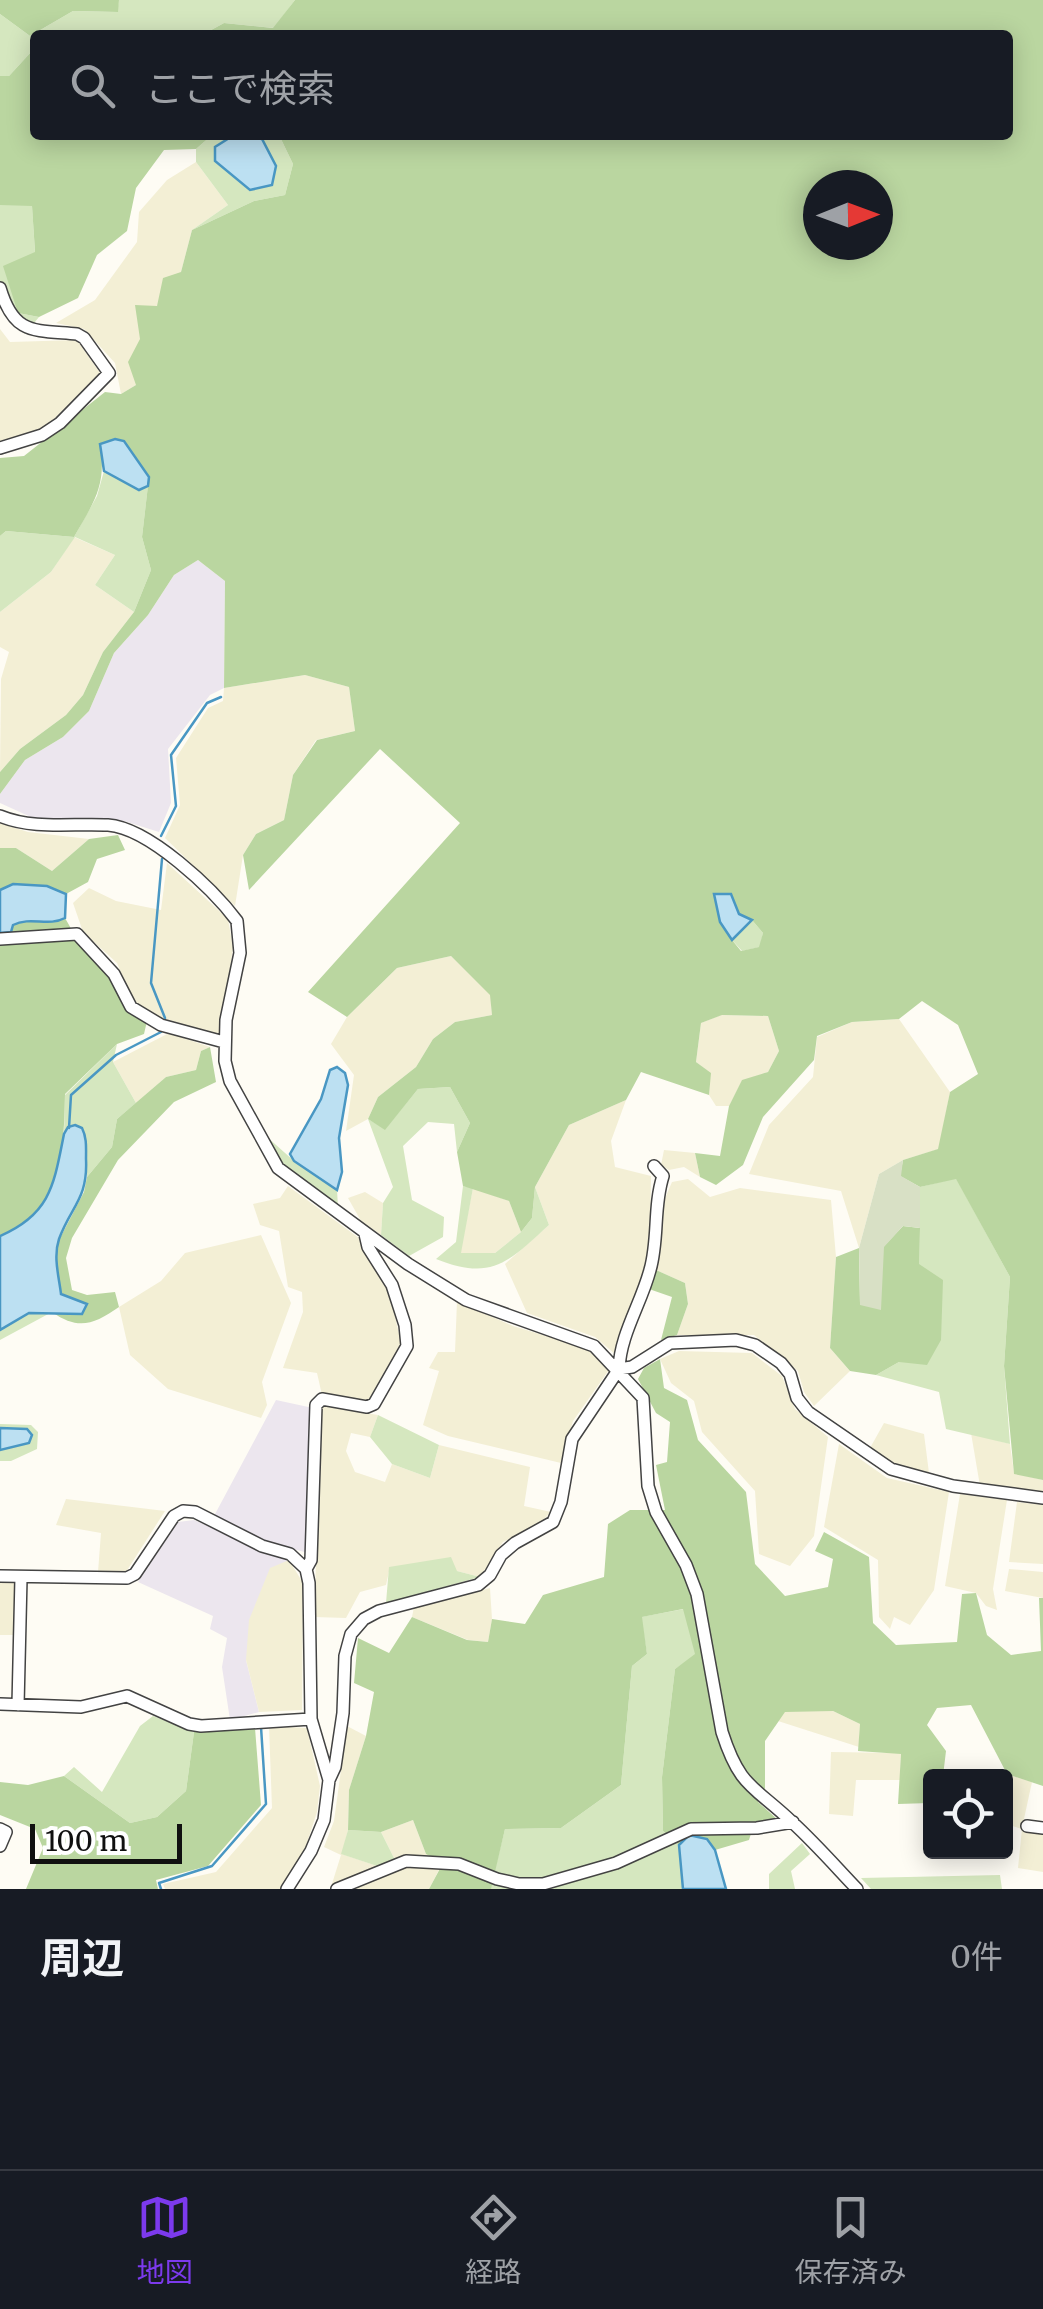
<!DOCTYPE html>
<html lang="ja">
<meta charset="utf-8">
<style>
:root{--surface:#171b24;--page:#20242c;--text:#f1f3f6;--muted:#9ea1a6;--line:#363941;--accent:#7c3aed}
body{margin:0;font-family:Merriweather,"Noto Sans JP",serif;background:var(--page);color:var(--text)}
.controls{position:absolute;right:30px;bottom:30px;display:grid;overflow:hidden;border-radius:10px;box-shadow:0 5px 25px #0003}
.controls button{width:90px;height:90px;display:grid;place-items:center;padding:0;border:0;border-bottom:2px solid var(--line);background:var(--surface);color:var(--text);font:50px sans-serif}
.compass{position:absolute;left:803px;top:170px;width:90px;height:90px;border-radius:50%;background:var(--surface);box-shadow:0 5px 25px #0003;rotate:89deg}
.scale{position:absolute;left:30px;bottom:25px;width:152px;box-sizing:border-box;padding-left:10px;border:5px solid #101010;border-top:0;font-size:28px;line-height:35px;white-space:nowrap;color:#101010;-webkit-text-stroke:8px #fff;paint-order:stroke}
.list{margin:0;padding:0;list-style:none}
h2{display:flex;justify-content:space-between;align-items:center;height:130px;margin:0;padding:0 40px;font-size:42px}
h2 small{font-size:32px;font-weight:400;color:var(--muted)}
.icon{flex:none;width:55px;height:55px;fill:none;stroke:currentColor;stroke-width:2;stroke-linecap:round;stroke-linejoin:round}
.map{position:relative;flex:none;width:1043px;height:1889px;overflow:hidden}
.search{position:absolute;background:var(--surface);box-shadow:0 5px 25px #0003;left:30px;right:30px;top:30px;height:110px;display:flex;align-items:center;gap:25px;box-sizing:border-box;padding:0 35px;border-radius:10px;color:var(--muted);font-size:38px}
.sheet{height:280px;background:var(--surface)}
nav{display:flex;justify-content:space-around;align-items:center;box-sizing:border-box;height:140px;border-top:2px solid var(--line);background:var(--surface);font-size:28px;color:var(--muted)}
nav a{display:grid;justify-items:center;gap:5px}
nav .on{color:var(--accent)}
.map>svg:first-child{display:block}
</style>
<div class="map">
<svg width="1043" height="1889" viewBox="0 0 1043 1889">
<rect width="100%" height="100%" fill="#fefcf4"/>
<path fill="#ece6ee" d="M198,560L225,581L224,688L210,695L168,749L171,803L159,832L124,821L33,818L0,803V794L25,760L63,737L89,711L114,653L148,615L174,575Z
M276,1400L313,1408L308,1553L264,1541L214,1516Z
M194,1520L289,1560L246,1660L259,1712L230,1720L222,1667L227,1638L210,1629L213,1616L138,1582L178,1522Z"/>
<path fill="#f3efd5" d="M196,162L228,205L192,230L181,272L157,306L140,339L136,385L121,394L115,363L84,329L56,323L95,300L137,242L139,212L167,180Z
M0,329L10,342L77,340L100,373L45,428L0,443Z
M74,537L115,555L95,585L134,612L103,652L83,695L66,715L20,749L0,772L1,679L9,652L0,647V612L51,572Z
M305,675L349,687L355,731L316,740L293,775L284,820L256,834L243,855L235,906L165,838L180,805L176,758L208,708L223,701L224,688Z
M0,823L28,832L89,839L52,871L16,848H0Z
M167,863L228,919L233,948L220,1036L158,1017L133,1001L117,963L83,932L73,903L89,888L116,901L161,910Z
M451,956L491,995L492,1015L455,1022L433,1039L416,1067L378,1097L368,1119L346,1131L354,1075L331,1044L347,1017L397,968Z
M721,1015L768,1016L779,1051L768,1072L742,1081L729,1106H716L709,1095L710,1073L696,1062L701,1023Z
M899,1019L950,1092L939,1149L903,1160L879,1174L859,1248L841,1191L749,1174L769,1125L813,1077L817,1037L852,1022Z
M169,1033L210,1047L201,1051L196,1070L166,1077L136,1103L113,1062Z
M626,1100L611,1141L615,1167L651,1176L650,1239L641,1286L615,1354L595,1337L527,1313L505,1264L549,1225L535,1187L569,1125Z
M664,1150L695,1153L700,1177L684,1167L669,1170L661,1165Z
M688,1179L710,1197L740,1188L831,1200L836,1257L830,1348L850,1371L814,1406L804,1392L798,1371L754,1335H677L688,1304L685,1283L656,1270L663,1203L672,1182Z
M288,1186L359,1238L390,1294L401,1343L368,1401L322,1395L317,1373L283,1368L303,1312L302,1292L288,1287L279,1231L260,1225L253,1204L280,1198Z
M473,1188L509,1201L521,1232L495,1253H460Z
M365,1192L383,1203L381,1235L361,1221L348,1198Z
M261,1235L291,1303L262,1382L267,1405L261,1418L168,1389L130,1355L119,1307L161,1281L185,1253Z
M457,1301L513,1326L586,1348L609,1370L573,1421L561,1463L448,1436L423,1425L439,1371L429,1368L438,1352H455Z
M679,1351L752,1353L782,1376L795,1409L828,1437L814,1536L790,1566L759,1554L755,1491L702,1432L694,1401L671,1383L660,1359Z
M322,1406L378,1415L370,1437L351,1433L346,1451L355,1472L385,1482L392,1464L430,1478L439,1445L530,1467L524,1506L551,1512L536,1527L503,1542L480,1577L457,1571L390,1567L386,1585L360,1592L346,1618L314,1617Z
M884,1423L924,1434L929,1473L889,1463L870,1448Z
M971,1433L1010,1444L1014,1473L1043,1480V1494L980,1486Z
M839,1444L887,1478L949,1492L934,1590L910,1625L894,1617L890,1629L879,1617L878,1560L824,1527Z
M960,1494L1007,1500L993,1589L997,1610L986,1606L976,1593L945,1586Z
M66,1499L165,1511L124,1575L98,1572L101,1533L56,1525Z
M1017,1502L1043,1505V1564L1009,1562Z
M289,1560L303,1583L302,1710L259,1712L246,1660L249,1620L270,1568Z
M1009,1569L1043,1572V1598L1005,1591Z
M0,1582L18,1583L17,1635H0Z
M490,1588L492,1619L488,1642L468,1640L412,1617L414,1607Z
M784,1711H833L860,1724L859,1747L778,1721Z
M269,1726L307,1728L320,1786L317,1812L305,1849L281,1889H165L163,1884L216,1872L272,1808Z
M347,1726L366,1736L349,1790L348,1830L342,1854L380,1867L331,1887L341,1855L324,1847L334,1821Z
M831,1752L901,1753L900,1780H856L853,1816L829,1814Z
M1007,1774L1032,1782L1022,1828L1043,1832V1872L1018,1868L1022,1829L1006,1824Z
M413,1820L426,1854L443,1862L429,1889H355L387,1875L395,1860L381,1832Z"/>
<path fill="#d5e7bf" d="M119,0H295L274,28L224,23L202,35H35V52H31L9,76H0V14L30,36L73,11L117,12Z
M212,135H234L215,146L262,139L236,135H279L293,164L285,195L254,201L192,230L228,205L196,162V149Z
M0,205H32L35,253L18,313L39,317L25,334L7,318L0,304Z
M104,471L139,489L148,486L142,537L151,570L134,612L95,585L115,555L75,537L51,572L0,612V536L6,531L74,537L97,496Z
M752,920L763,933L760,947L742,951L732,940Z
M117,1044L113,1062L136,1103L117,1119L112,1147L87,1177L85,1136L68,1128L64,1134L65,1095Z
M450,1087L470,1123L457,1152L454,1124L428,1122L403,1146L412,1200L444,1217L443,1237L409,1256L381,1235L383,1203L393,1187L368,1119L385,1129L418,1089Z
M266,1136L294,1161L337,1190L338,1207L287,1170Z
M956,1178L1010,1277L1004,1366L1010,1444L946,1429L939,1392L876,1375L899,1362L919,1264L920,1187Z
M463,1186L473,1188L461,1253H495L521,1232L532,1218L535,1187L549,1225C509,1261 493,1282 436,1259L456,1242Z
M52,1312L0,1340V1330L29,1313Z
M378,1415L439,1445L430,1478L392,1464L370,1437Z
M0,1424L31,1425L38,1432L37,1449L11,1461H0V1450L29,1443L27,1429L0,1428Z
M451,1557L457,1571L480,1577L386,1603L389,1567Z
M684,1609L696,1655L675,1669L662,1777L663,1831L679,1845L683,1889H490L505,1829L561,1828L621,1785L632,1666L647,1654L641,1617Z
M153,1716L194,1732L186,1791L157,1817L130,1823L64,1776L74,1767L102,1792L140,1726Z
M348,1830L381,1832L395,1860L380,1867L341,1854Z
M802,1843L810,1854L791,1871L795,1889H769V1874Z
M1000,1875L1002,1889H871L861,1878Z"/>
<path fill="#bad6a0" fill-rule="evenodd" d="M0,0H119L118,12L73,11L30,36L0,14Z
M295,0H1043V1480L1014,1474L1004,1366L1010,1277L956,1179L920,1187L900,1176L903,1160L938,1149L950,1092L978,1074L958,1025L922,1001L899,1019L852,1022L817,1036L814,1060L763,1117L743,1165L716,1185L700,1177L695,1153L720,1156L729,1106L742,1080L768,1072L779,1051L768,1016L722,1015L701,1023L696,1062L711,1073L709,1095L641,1072L626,1100L569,1125L535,1187L532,1218L521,1232L509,1201L463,1186L457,1152L470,1123L450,1087L418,1089L385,1130L368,1119L378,1097L416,1067L433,1039L455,1022L492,1015L490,995L451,956L397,968L347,1017L308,992L460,823L380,749L249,890L243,855L256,834L284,820L293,775L317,740L355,731L349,687L305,675L224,688L225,581L198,560L174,575L148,615L114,653L89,711L63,737L25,760L0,794V772L20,749L66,715L83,695L103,652L134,612L151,570L142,537L149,477L100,444C107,485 94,502 74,537L6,531L0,536V458L24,456L105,392L121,394L136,385L128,362L140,339L135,305L157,306L163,278L181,272L192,230L254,201L285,195L293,164L279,135H1008V35H202L224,23L273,28ZM818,185H878V245H818ZM731,894L739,914L752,920L763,933L759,947L741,951L732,940Z
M31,52H35V135H212L196,149L164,150L136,188L127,231L97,255L78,298L39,317L18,313L3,266L35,252L32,206L0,205V76H9Z
M118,835L125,850L97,859L88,882L66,894C44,885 22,879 0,890V848H16L52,871L89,839Z
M65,918L77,939L147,1021L144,1034L117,1044L65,1094C64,1132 64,1189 35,1216C25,1225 12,1230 0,1236V933L11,932L12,925C31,916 48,927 65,918Z
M210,1047L216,1082L174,1102L118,1160L72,1238L66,1258L72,1290L87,1295L115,1292L119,1307C94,1324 79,1331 52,1312L81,1314L87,1305L61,1294L56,1255L59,1240L84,1192L87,1177L112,1147L117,1119L166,1077L196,1070L201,1051Z
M903,1226L920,1228L919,1264L943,1280L941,1340L927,1365L899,1362L876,1375L850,1371L830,1348L836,1257L859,1248L860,1304L884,1246Z
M656,1270L685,1283L688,1304L677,1335L661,1340L672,1297L649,1289Z
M660,1359L664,1388L687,1400L698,1440L746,1492L755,1564L785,1596L828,1587L833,1559L815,1551L824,1532L869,1557L873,1623L896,1645L957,1642L962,1594L976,1593L987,1635L1011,1655L1041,1651L1039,1598H1043V1786L1007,1774L971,1705L937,1708L927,1725L946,1751L943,1776H930V1803L898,1804L901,1754L858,1751L860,1724L833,1711L785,1712L765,1741V1788L758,1802L778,1820L754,1824L749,1840L715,1850L707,1839L689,1835L679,1845L663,1831L662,1777L675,1669L695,1654L683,1609L642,1617L647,1654L632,1666L621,1785L561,1828L505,1829L491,1889H429L443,1863L426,1854L413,1820L381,1832L348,1830L349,1790L366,1736L374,1692L354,1683L358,1638L389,1653L412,1617L467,1640L488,1642L492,1619L525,1624L543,1595L604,1577L608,1524L630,1510H665L656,1465L667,1462L670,1422L656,1413L638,1379L644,1368Z
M255,1728L261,1805L208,1866L156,1880L158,1889H26L43,1848L35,1829L0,1815V1782L28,1785L64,1776L130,1823L157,1817L186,1791L194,1732Z"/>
<path fill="#d8e0c5" d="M903,1160L901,1176L920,1187V1228L903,1226L884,1247L881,1310L860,1305L859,1248L879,1174Z"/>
<path fill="#bce0f2" stroke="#4997c3" stroke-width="2.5" d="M234,135L262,139L276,166L272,185L250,190L215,161V147Z
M115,439L124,441L149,477L148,486L139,490L104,471L100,444Z
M13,884L47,886L66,894L65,918C48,927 31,916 13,925L11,932L0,933V890Z
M714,894H731L739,914L752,920L732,940L720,922Z
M337,1067L345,1073L348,1085L339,1138L342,1172L337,1190L294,1161L290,1154L321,1099L330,1070Z
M75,1125L82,1128C87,1138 86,1148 86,1159C88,1199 71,1206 59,1239C53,1257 59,1277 61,1294L87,1304L82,1314L29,1313L0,1330V1236C51,1214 54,1184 64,1134L68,1127Z
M0,1428L27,1429L32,1435L29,1443L0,1450Z
M689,1835L707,1839L715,1850L726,1889H683L679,1845Z"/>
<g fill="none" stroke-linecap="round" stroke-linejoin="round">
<path stroke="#4997c3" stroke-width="2.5" d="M161,836L176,806L171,755L207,703L221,697
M162,859L151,983L165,1018
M69,1128L71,1095L116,1055L161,1032
M161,1889L159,1883L212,1866L266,1804L261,1727"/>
<g stroke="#434343" stroke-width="14">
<path id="street" d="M0,288C14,335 33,330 77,334L84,338L109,373L60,423L42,435L0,448
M0,816C34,830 72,823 108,825C149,828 213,889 237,921L240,953L226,1020L225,1061L230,1081L278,1168L408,1264L466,1300L594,1346L643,1398L648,1486L656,1512L686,1565L697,1594L722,1732C740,1788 753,1785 792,1822C815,1843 836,1867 857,1889
M0,939L77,934L114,974L131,1007L161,1025L224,1042
M619,1369C620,1335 641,1304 650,1270C659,1239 653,1207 663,1176L654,1166
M306,1569L311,1560L316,1405L322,1399L367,1407L374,1404L407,1346L405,1325L392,1285L368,1247L365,1234
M0,1576L127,1578L135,1574L174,1516L183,1511L195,1512L262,1546L290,1554L306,1569L309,1583L311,1719L329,1780
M0,1704L81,1707L127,1696L189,1724L201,1726L311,1719
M18,1705L21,1578
M1027,1826L1043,1828
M0,1829L6,1832L0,1846
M287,1889L311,1851L324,1820L329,1780L335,1767L343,1713L345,1656L351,1634L364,1619L379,1611L478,1585L490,1575L501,1555L515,1543L553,1522L561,1502L572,1439L619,1369L632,1367L670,1343L736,1340L755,1345L781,1363L790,1374L797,1398L808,1412L891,1469L953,1486L1043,1498
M337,1889L406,1861L459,1864L497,1879L519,1884H543L616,1863L691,1829L757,1828L793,1822"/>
</g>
<use href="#street" stroke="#fff" stroke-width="11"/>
</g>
</svg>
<div class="controls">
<button><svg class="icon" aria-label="locate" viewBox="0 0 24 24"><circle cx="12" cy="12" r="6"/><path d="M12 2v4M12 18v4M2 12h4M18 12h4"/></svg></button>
</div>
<svg class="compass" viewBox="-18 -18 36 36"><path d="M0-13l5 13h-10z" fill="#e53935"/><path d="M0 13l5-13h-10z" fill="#9ea1a6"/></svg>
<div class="scale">100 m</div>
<div class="search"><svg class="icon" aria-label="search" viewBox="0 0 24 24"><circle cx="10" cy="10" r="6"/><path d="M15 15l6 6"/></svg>ここで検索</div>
</div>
<section class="sheet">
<h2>周辺<small>0件</small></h2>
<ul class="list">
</ul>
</section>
<nav>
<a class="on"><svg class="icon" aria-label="map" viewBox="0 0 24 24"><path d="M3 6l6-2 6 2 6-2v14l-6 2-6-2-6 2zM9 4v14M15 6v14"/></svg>地図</a>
<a><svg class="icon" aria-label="directions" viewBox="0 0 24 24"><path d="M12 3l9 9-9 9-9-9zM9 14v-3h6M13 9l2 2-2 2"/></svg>経路</a>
<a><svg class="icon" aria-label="saved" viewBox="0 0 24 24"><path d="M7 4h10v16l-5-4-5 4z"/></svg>保存済み</a>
</nav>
